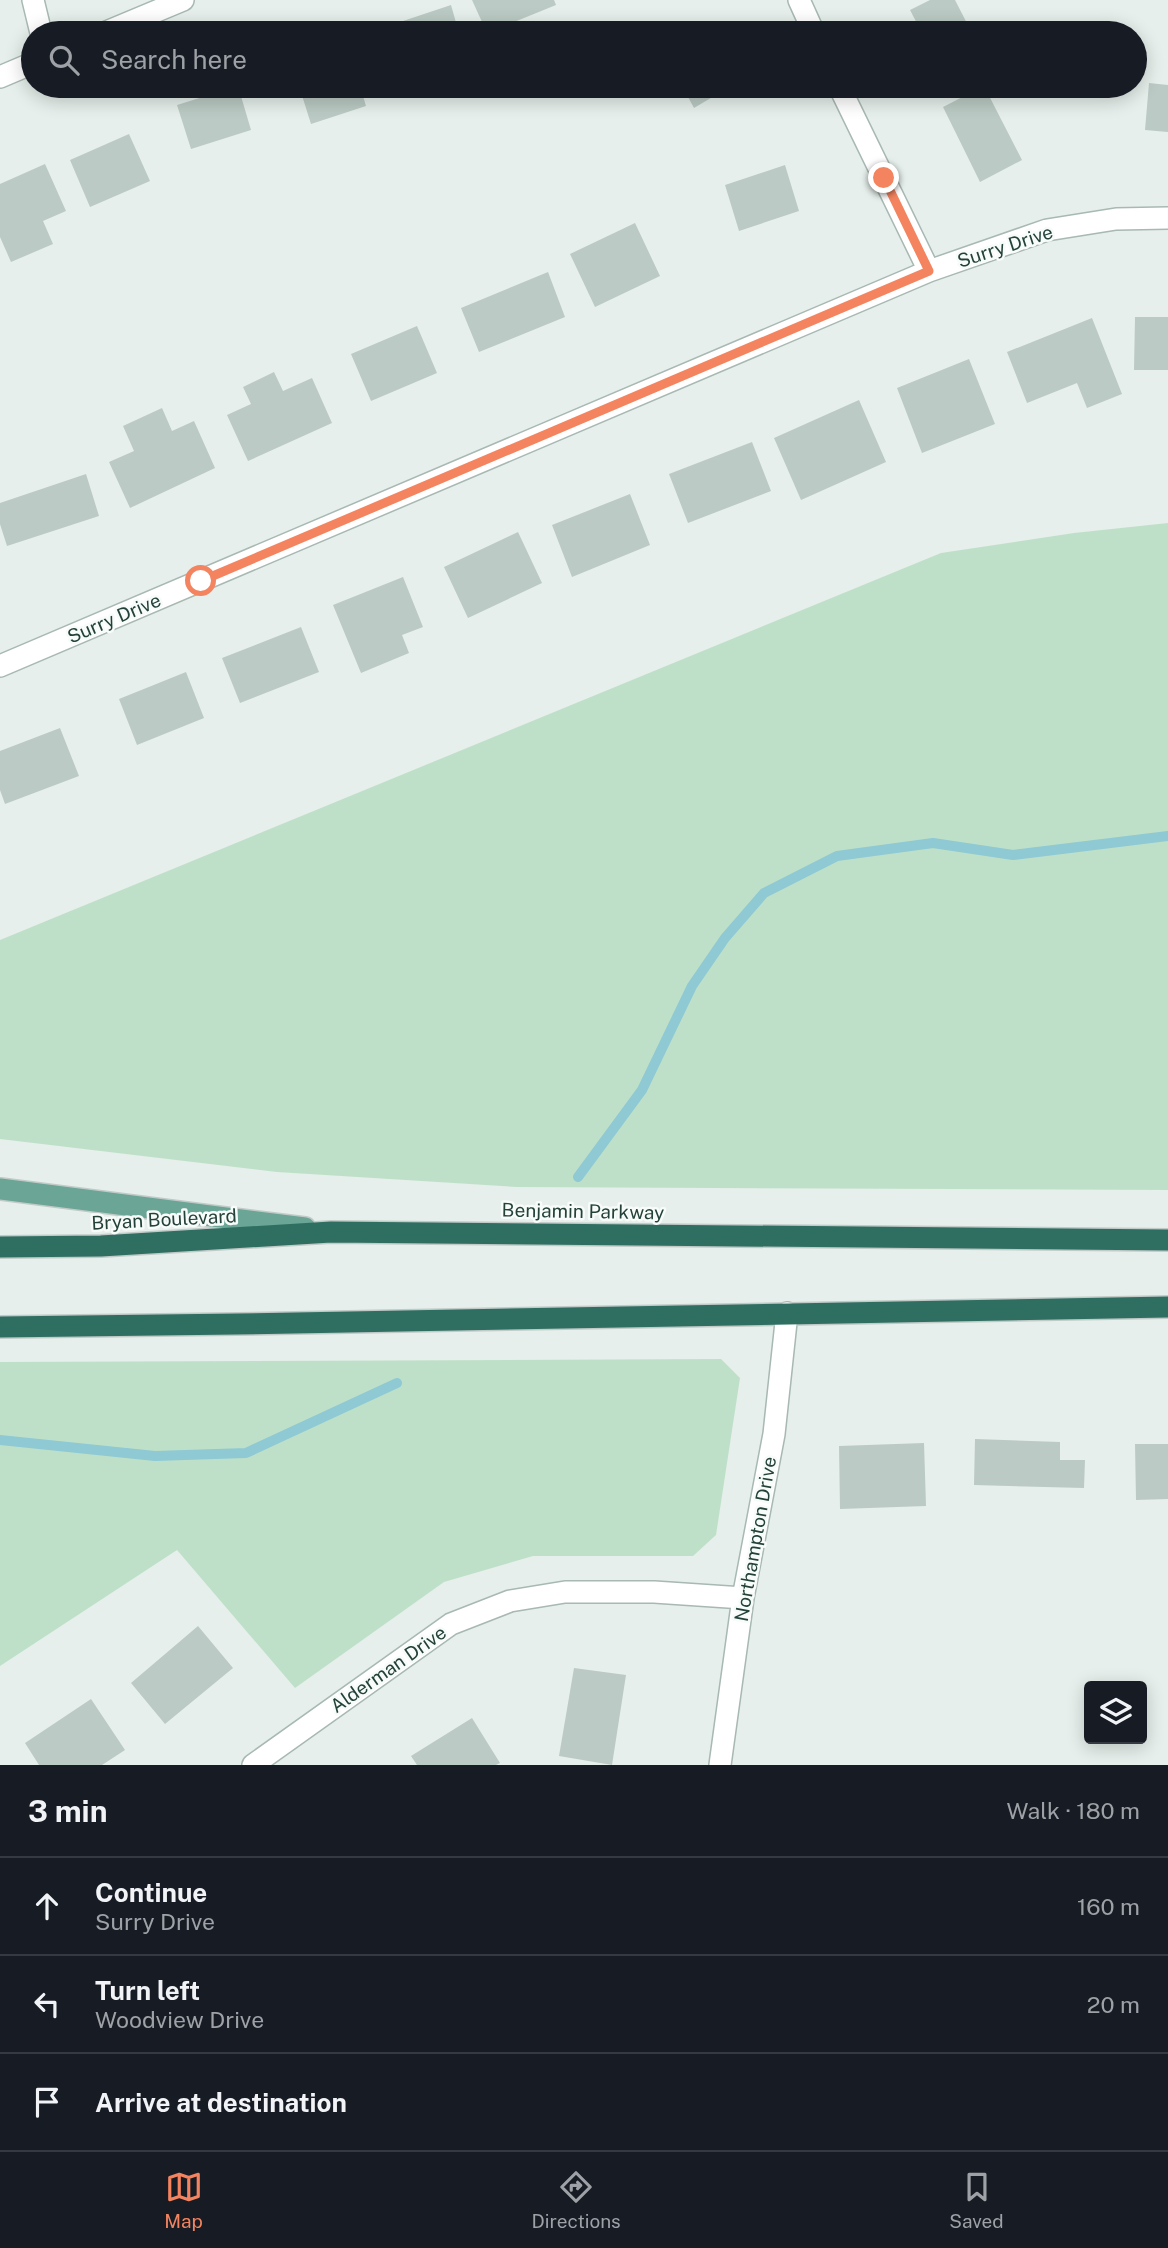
<!DOCTYPE html>
<meta charset="utf-8">
<style>
:root{--surface:#171b24;--page:#242831;--text:#f1f3f6;--muted:#9ea1a6;--line:#363941;--accent:#f4845f}
body{margin:0;font-family:"Public Sans",sans-serif;background:var(--page);color:var(--text)}
.controls{position:absolute;right:21px;bottom:21px;display:grid;overflow:hidden;border-radius:7px;box-shadow:0 4px 18px #0003}
.controls button{width:63px;height:63px;display:grid;place-items:center;padding:0;border:0;border-bottom:2px solid var(--line);background:var(--surface);color:var(--text);font:35px sans-serif}
.stop{position:absolute;width:21px;height:21px;margin:-16px;border:5px solid #f4845f;border-radius:50%;background:#fff}
.stop.end{background:#f4845f;border-color:#fff;box-shadow:0 2px 7px #0008}
.list{margin:0;padding:0;list-style:none}
h2{display:flex;justify-content:space-between;align-items:center;height:91px;margin:0;padding:0 28px;font-size:30px}
h2 small{font-size:23px;font-weight:400;color:var(--muted)}
.list li{display:grid;grid-template-columns:46px 1fr auto;gap:21px;align-items:center;box-sizing:border-box;height:98px;padding:0 28px;border-top:2px solid var(--line)}
.list b{display:block;font-size:26px;white-space:nowrap}
.list p{margin:0;font-size:23px;white-space:nowrap;color:var(--muted)}
.list em{font-size:23px;font-style:normal;color:var(--muted)}
.icon{flex:none;width:38px;height:38px;fill:none;stroke:currentColor;stroke-width:2;stroke-linecap:round;stroke-linejoin:round}
.map{position:relative;flex:none;width:1168px;height:1765px;overflow:hidden}
.search{position:absolute;background:var(--surface);box-shadow:0 4px 18px #0003;left:21px;right:21px;top:21px;height:77px;display:flex;align-items:center;gap:18px;box-sizing:border-box;padding:0 24px;border-radius:38px;color:var(--muted);font-size:26px}
.sheet{height:385px;background:var(--surface)}
nav{display:flex;justify-content:space-around;align-items:center;box-sizing:border-box;height:98px;border-top:2px solid var(--line);background:var(--surface);font-size:19px;color:var(--muted)}
nav a{display:grid;justify-items:center;gap:4px}
nav .on{color:var(--accent)}
.map>svg:first-child{display:block}
</style>
<div class="map">
<svg width="1168" height="1765" viewBox="0 0 1168 1765">
<rect width="100%" height="100%" fill="#e6efeb"/>
<path fill="#bfe0c8" d="M1168,523V1190L517,1187L277,1172L0,1139V940L941,553L1074,533Z
M721,1359L740,1378L716,1535L693,1556H533L444,1582L295,1688L177,1550L0,1666V1362Z"/>
<g fill="none" stroke-linecap="round" stroke-linejoin="round">
<path stroke="#8ec9d4" stroke-width="10" d="M578,1177L642,1090L692,986L725,938L764,893L837,856L933,843L1013,855L1168,836
M0,1440L155,1456L246,1453L397,1383"/>
</g>
<path fill="#bbcac4" d="M472,0H554L556,5L487,33Z
M930,0H955L972,33H922L910,10Z
M451,5L459,33H383L382,28Z
M707,22L713,33H689Z
M1149,83L1168,85V132L1145,130Z
M238,86L251,130L191,149L177,105Z
M299,86H360L366,106L311,124Z
M682,86H731L694,108Z
M984,86L1022,160L980,182L943,107Z
M129,134L150,181L90,207L70,160Z
M45,164L66,211L43,221L53,244L11,262L0,237V184Z
M785,165L799,211L739,231L725,185Z
M635,223L660,276L595,307L570,254Z
M548,272L565,317L479,352L461,308Z
M1135,317H1168V370H1134Z
M1092,318L1122,394L1087,408L1077,383L1027,403L1007,352Z
M417,326L437,373L371,401L351,354Z
M969,359L995,424L922,453L897,388Z
M274,372L283,391L312,378L332,423L248,461L227,415L251,404L243,387Z
M859,400L886,462L801,500L774,438Z
M162,408L172,431L194,421L215,468L130,508L109,462L134,451L123,426Z
M752,442L771,491L688,523L669,474Z
M86,474L99,516L7,546L0,524V503Z
M630,494L650,545L572,577L552,525Z
M518,532L542,583L468,618L444,567Z
M403,577L423,627L402,635L409,653L361,673L333,605Z
M301,627L319,672L240,703L222,658Z
M186,672L204,718L137,745L119,699Z
M60,728L79,776L5,804L0,790V751Z
M975,1439L1060,1442V1460H1085L1084,1488L974,1485Z
M924,1443L926,1506L840,1509L839,1446Z
M1135,1444H1168V1499L1136,1500Z
M198,1626L233,1668L165,1724L131,1683Z
M574,1668L626,1675L612,1765L559,1756Z
M91,1699L125,1750L102,1765H39L25,1743Z
M472,1718L500,1763L496,1765H417L411,1756Z"/>
<g fill="none" stroke-linecap="round" stroke-linejoin="round">
<g stroke="#a8b8b2" stroke-width="24">
<path id="minor" d="M33,0L41,33
M799,0L814,33
M104,33L183,0
M0,77L33,63
M839,86L929,271
M0,666L929,271L1047,230L1116,219L1168,218
M253,1765L451,1624L510,1601L565,1592H654L743,1598
M720,1765L743,1598L774,1434L787,1313"/>
</g>
<g stroke="#c2cac8" stroke-width="24">
<path id="major" d="M0,1189L305,1228"/>
</g>
<g stroke="#c2cac8" stroke-width="24">
<path id="highway" d="M0,1247L101,1246L331,1232L1168,1240
M0,1327L237,1324L1168,1307"/>
</g>
<use href="#minor" stroke="#fff" stroke-width="21"/>
<use href="#major" stroke="#6aa596" stroke-width="21"/>
<use href="#highway" stroke="#2f6f62" stroke-width="21"/>
</g>
<g fill="none" stroke-linecap="round" stroke-linejoin="round">
<path stroke="#f4845f" stroke-width="9" d="M201,581L929,271L884,178"/>
</g>
<g text-anchor="middle" dominant-baseline="central" stroke-width="5" stroke-linejoin="round" paint-order="stroke">
<g font-size="19" fill="#24423a" stroke="#f7fbf9">
<text transform="translate(1005 246) rotate(-18)">Surry Drive</text>
<text transform="translate(114 618) rotate(-23)">Surry Drive</text>
<text transform="translate(583 1211) rotate(1)">Benjamin Parkway</text>
<text transform="translate(164 1219) rotate(-3)">Bryan Boulevard</text>
<text transform="translate(755 1539) rotate(-80)">Northampton Drive</text>
<text transform="translate(388 1669) rotate(-35)">Alderman Drive</text>
</g>
</g>
</svg>
<div class="controls">
<button><svg class="icon" aria-label="layers" viewBox="0 0 24 24"><path d="M12 4l9 5-9 5-9-5zM3 14l9 5 9-5"/></svg></button>
</div>
<div class="stop" style="left:201px;top:581px"></div>
<div class="stop end" style="left:884px;top:178px"></div>
<div class="search"><svg class="icon" aria-label="search" viewBox="0 0 24 24"><circle cx="10" cy="10" r="6"/><path d="M15 15l6 6"/></svg>Search here</div>
</div>
<section class="sheet">
<h2>3 min<small>Walk · 180 m</small></h2>
<ul class="list">
<li><svg class="icon" aria-label="ahead" viewBox="0 0 24 24"><path d="M12 20V5M6 11l6-6 6 6"/></svg><div><b>Continue</b><p>Surry Drive</p></div><em>160 m</em></li>
<li><svg class="icon" aria-label="left" viewBox="0 0 24 24"><path d="M17 20v-9H6M10 6l-5 5 5 5"/></svg><div><b>Turn left</b><p>Woodview Drive</p></div><em>20 m</em></li>
<li><svg class="icon" aria-label="arrive" viewBox="0 0 24 24"><path d="M6 21V4h12l-3 4 3 4H6"/></svg><div><b>Arrive at destination</b></div></li>
</ul>
</section>
<nav>
<a class="on"><svg class="icon" aria-label="map" viewBox="0 0 24 24"><path d="M3 6l6-2 6 2 6-2v14l-6 2-6-2-6 2zM9 4v14M15 6v14"/></svg>Map</a>
<a><svg class="icon" aria-label="directions" viewBox="0 0 24 24"><path d="M12 3l9 9-9 9-9-9zM9 14v-3h6M13 9l2 2-2 2"/></svg>Directions</a>
<a><svg class="icon" aria-label="saved" viewBox="0 0 24 24"><path d="M7 4h10v16l-5-4-5 4z"/></svg>Saved</a>
</nav>
